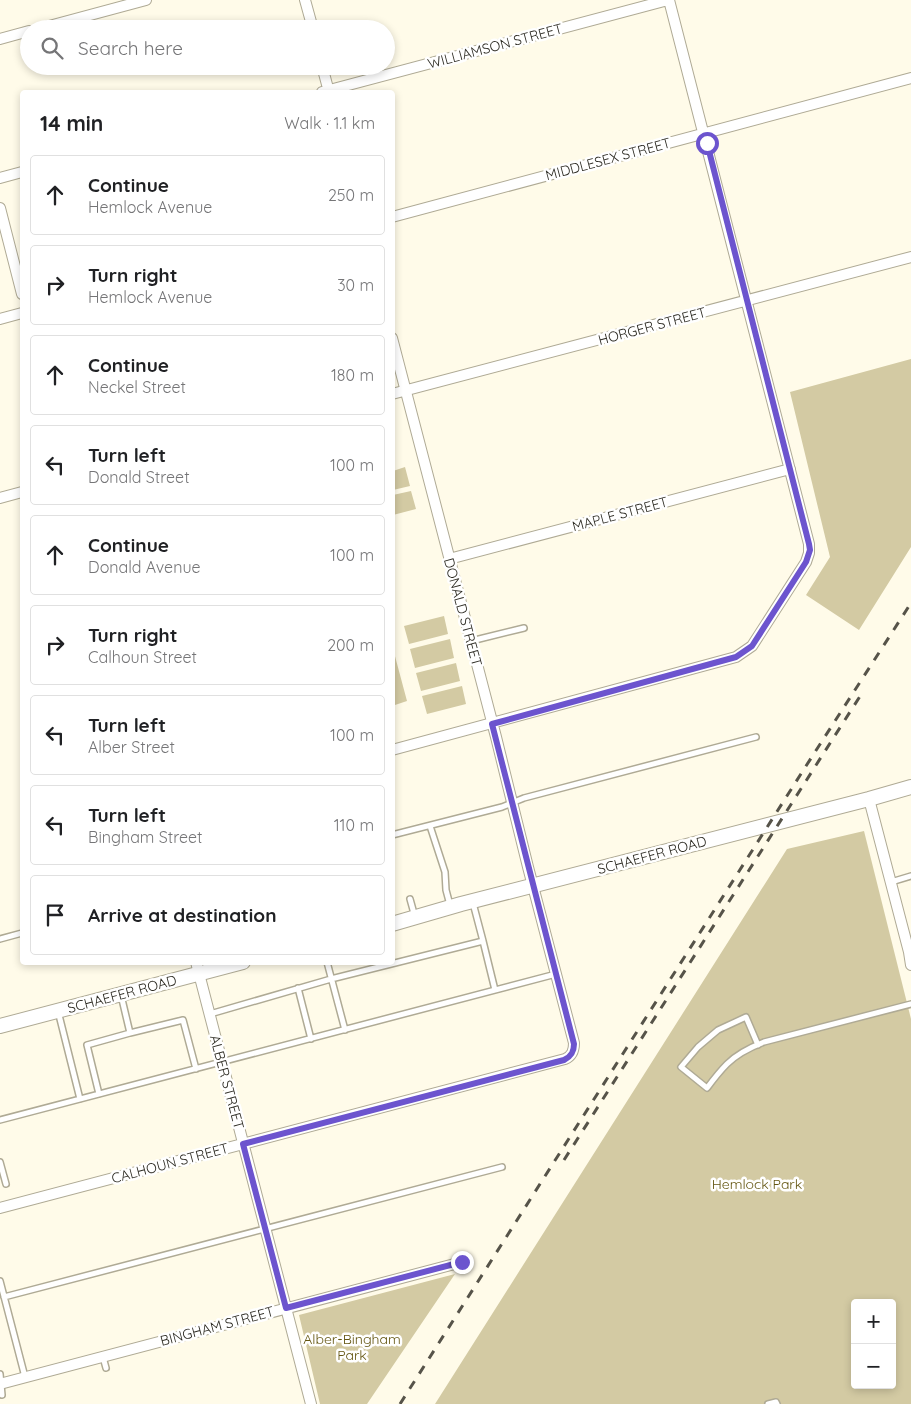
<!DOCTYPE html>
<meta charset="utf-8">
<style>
:root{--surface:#fff;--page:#f2f2f2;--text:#202124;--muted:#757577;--line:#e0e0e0}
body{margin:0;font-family:Quicksand,sans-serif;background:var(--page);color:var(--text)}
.controls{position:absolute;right:15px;bottom:15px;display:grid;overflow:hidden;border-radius:5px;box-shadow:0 2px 8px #0003}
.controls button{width:45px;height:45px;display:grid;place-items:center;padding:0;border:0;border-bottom:1px solid var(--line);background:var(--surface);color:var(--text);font:25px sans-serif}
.stop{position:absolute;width:15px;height:15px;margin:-11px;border:4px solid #6c54ce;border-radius:50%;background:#fff}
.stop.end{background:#6c54ce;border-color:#fff;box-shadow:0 1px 5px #0008}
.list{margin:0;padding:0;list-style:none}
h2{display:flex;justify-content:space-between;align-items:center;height:65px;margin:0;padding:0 20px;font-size:21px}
h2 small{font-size:16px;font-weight:400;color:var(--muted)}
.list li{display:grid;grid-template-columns:32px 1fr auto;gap:15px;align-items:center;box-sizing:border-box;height:80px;margin:0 10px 10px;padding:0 10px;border:1px solid var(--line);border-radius:5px}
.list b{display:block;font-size:19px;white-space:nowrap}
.list p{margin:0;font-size:16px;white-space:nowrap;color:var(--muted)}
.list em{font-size:16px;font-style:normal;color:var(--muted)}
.icon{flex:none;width:28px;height:28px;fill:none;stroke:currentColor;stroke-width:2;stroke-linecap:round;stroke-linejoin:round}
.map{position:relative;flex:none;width:911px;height:1404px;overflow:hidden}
.search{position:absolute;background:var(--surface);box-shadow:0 2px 8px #0003;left:20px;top:20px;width:375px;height:55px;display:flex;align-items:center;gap:12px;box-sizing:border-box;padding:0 18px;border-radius:28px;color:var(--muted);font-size:19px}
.panel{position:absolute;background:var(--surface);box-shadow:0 2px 8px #0003;left:20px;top:90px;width:375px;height:875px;border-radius:5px}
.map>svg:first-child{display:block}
</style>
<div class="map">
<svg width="911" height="1404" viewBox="0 0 911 1404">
<rect width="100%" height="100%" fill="#fffbe9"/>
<path fill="#d3caa3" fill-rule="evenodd" d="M911,359V547L859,630L806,595L830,557L790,392Z
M405,467L410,486L393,490V471Z
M411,491L416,509L393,515V495Z
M444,616L448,634L409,644L404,626Z
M450,639L454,658L415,668L410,649Z
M392,645L407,701L395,705L394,699L392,702Z
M456,663L460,681L421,691L416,673Z
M462,686L466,704L427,714L422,696Z
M864,831L911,1019V1404H435L787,849ZM855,1303H892V1385H855Z
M455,1274L367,1404H320L299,1315Z"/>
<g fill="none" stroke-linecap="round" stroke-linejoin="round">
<g stroke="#afaa95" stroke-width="8">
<path id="lane" d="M471,641L524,628
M430,826L445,872L446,890L450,905
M392,835L502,807L524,798L756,737
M891,882L911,876
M410,899L415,917
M0,939L22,933
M483,941L495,990
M327,962L345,1030
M298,988L311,1039
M121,995L130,1033L183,1020L196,1069
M58,1011L80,1099
M210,1014L331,979L483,941L473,903
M758,1045L746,1017L718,1030L698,1047L681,1067L707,1088C713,1080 720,1071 727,1064C737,1054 751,1047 764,1042L911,1004
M99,1094L87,1045L130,1033
M0,1120L556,974
M0,1162L6,1184
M0,1281L25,1377
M4,1297L502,1167
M103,1357L106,1368
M0,1374L2,1395
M768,1404L776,1402L777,1404"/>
</g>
<g stroke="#afaa95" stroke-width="12">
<path id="street" d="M305,0L313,29
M38,29L146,0
M0,39L29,31
M322,66L329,92
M322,92L668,0
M0,178L22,172
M0,208L22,294
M392,217L911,78
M0,319L22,313
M392,394L911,257
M0,498L22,492
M449,559L790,469
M392,750L736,657L752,646L806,562L809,553V544L669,0
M869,799L909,952L911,965
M196,962L311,1404
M0,1208L565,1059C572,1056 574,1051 574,1043L528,867L496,737L392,338
M0,1384L462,1262"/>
</g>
<g stroke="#afaa95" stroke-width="16">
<path id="secondary" d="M392,924L461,904L869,799L911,787
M0,1026L243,962"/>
</g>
<use href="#lane" stroke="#fff" stroke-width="5"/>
<use href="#street" stroke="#fff" stroke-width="10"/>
<use href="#secondary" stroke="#fff" stroke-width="14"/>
<path stroke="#565349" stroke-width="3" stroke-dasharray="9 9" stroke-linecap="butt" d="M564,1160L864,690
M400,1404L806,766L911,603"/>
</g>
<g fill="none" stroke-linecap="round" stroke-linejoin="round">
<path stroke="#6c54ce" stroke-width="6" d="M462,1262L286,1308L243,1144L564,1060C572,1056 574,1051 574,1044L492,724L736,657L752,646L806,562L810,550L809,544L707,143"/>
</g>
<g text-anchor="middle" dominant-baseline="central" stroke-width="5" stroke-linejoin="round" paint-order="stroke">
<g font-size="14" fill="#2c2a22" stroke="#fff">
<text transform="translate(495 46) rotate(-15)">WILLIAMSON STREET</text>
<text transform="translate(608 159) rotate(-15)">MIDDLESEX STREET</text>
<text transform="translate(652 326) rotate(-15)">HORGER STREET</text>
<text transform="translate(620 514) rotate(-15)">MAPLE STREET</text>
<text transform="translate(463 612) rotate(75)">DONALD STREET</text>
<text transform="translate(652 855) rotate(-15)">SCHAEFER ROAD</text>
<text transform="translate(122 994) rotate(-15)">SCHAEFER ROAD</text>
<text transform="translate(227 1082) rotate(75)">ALBER STREET</text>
<text transform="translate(170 1163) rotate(-15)">CALHOUN STREET</text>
<text transform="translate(217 1326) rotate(-15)">BINGHAM STREET</text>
</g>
<g font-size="14" fill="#635510" stroke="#fff">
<text x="757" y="1184">Hemlock Park</text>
<text x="352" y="1339">Alber-Bingham<tspan x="352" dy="16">Park</tspan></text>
</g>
</g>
</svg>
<div class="controls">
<button>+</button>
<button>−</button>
</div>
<div class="stop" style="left:707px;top:143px"></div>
<div class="stop end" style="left:462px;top:1262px"></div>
<div class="search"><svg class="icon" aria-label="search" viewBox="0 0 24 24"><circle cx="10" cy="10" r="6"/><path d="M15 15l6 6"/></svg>Search here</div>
<section class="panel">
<h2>14 min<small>Walk · 1.1 km</small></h2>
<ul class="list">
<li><svg class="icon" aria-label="ahead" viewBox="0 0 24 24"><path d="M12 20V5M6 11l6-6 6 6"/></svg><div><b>Continue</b><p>Hemlock Avenue</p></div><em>250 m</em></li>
<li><svg class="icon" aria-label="right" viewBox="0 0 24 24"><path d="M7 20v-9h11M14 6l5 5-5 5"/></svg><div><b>Turn right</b><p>Hemlock Avenue</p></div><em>30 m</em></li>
<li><svg class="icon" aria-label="ahead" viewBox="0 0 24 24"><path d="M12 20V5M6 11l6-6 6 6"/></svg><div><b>Continue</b><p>Neckel Street</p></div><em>180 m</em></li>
<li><svg class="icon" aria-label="left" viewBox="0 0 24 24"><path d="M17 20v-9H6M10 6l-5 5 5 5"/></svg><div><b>Turn left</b><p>Donald Street</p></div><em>100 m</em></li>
<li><svg class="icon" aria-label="ahead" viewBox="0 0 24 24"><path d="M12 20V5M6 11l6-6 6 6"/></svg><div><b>Continue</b><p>Donald Avenue</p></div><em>100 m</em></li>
<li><svg class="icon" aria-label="right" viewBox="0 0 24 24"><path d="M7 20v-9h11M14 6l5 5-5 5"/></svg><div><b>Turn right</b><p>Calhoun Street</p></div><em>200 m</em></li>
<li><svg class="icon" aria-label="left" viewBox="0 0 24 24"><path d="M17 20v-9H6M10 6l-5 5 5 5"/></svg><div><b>Turn left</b><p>Alber Street</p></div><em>100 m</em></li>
<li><svg class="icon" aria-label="left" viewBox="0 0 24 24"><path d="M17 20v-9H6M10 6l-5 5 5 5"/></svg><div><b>Turn left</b><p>Bingham Street</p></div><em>110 m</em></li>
<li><svg class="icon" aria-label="arrive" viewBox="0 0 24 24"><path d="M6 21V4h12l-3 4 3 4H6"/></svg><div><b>Arrive at destination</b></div></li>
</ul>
</section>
</div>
